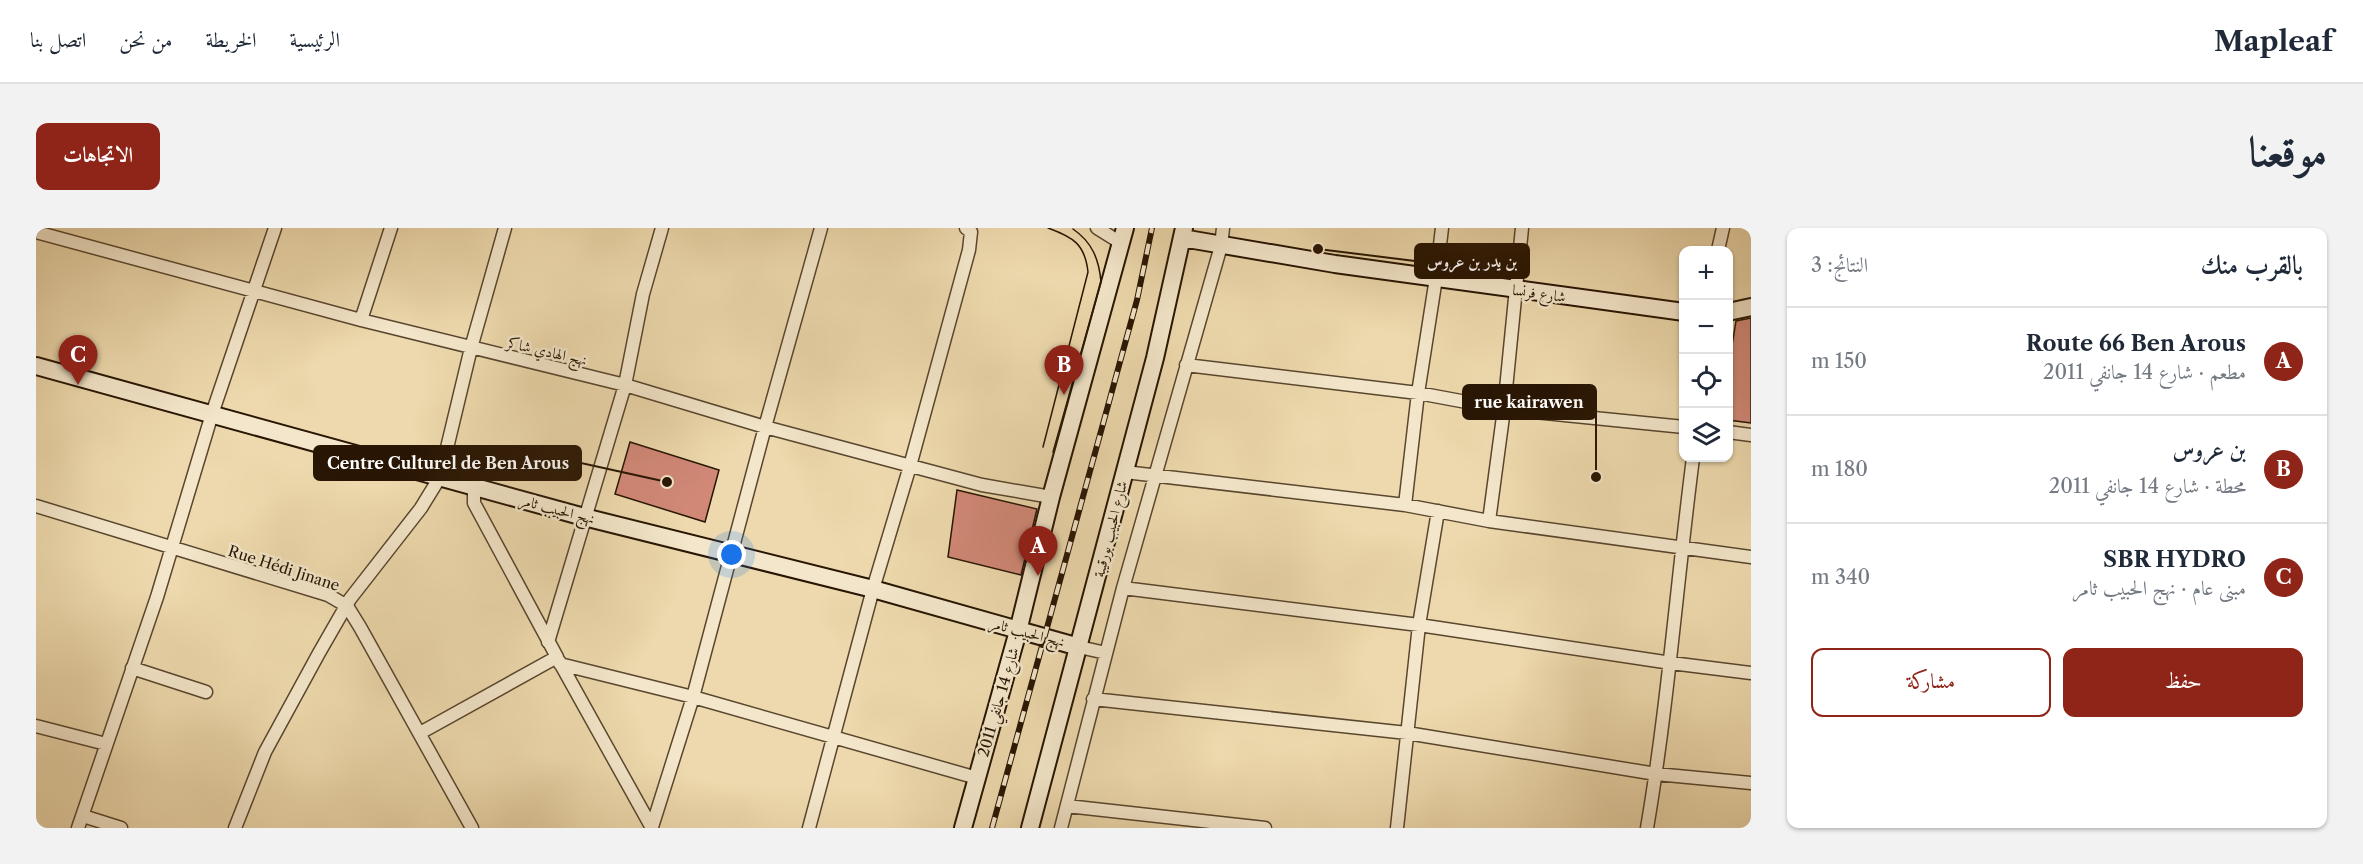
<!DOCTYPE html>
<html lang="ar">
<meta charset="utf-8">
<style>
:root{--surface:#fff;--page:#f2f2f3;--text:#1f2937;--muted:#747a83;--line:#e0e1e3;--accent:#8f2418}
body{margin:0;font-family:"Libre Caslon Text",Amiri,serif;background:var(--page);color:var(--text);direction:rtl}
.controls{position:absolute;right:18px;top:18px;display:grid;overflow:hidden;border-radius:12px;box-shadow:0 2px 4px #0004}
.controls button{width:54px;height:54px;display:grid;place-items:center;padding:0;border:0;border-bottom:2px solid var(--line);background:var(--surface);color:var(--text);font:30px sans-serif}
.you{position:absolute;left:696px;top:327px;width:21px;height:21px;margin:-15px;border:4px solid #fff;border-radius:50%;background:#1a73e8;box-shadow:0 0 0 9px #1a73e833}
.badge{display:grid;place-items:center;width:39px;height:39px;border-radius:50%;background:var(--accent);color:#fff;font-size:20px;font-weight:700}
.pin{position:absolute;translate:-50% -50px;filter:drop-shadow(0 2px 3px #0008)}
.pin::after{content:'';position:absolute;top:32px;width:21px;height:18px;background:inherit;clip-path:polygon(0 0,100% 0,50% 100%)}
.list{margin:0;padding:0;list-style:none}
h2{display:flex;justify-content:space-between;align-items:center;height:78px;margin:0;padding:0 24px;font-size:26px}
h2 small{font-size:20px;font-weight:400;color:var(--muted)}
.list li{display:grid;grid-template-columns:39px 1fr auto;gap:18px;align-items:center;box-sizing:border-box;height:108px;padding:0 24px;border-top:2px solid var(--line)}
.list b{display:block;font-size:22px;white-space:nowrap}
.list p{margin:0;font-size:20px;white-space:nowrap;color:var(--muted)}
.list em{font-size:20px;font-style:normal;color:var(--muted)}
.actions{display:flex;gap:12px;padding:18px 24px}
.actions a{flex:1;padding:14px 0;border:2px solid var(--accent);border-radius:12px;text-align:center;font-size:21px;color:var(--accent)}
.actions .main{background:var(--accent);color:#fff}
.icon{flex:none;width:33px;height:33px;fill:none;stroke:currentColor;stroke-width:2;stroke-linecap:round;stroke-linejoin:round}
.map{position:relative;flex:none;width:1715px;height:600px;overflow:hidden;direction:ltr;border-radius:12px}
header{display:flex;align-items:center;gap:36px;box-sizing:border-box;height:84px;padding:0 30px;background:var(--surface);border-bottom:2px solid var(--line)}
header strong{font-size:28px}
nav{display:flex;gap:33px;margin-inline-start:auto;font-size:21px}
.intro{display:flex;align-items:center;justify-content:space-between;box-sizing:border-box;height:144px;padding:0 36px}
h1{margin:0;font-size:42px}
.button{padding:15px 27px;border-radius:12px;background:var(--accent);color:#fff;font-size:21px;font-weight:700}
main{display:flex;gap:36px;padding:0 36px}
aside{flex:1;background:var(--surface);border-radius:12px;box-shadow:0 2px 4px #0004}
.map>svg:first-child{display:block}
</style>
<header>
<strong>Mapleaf</strong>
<nav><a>الرئيسية</a><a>الخريطة</a><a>من نحن</a><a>اتصل بنا</a></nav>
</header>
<div class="intro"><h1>موقعنا</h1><a class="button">الاتجاهات</a></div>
<main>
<aside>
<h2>بالقرب منك<small>النتائج: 3</small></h2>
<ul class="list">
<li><span class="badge">A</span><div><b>Route 66 Ben Arous</b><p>مطعم · شارع 14 جانفي 2011</p></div><em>150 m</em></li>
<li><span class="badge">B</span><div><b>بن عروس</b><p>محطة · شارع 14 جانفي 2011</p></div><em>180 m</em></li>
<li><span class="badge">C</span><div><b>SBR HYDRO</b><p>مبنى عام · نهج الحبيب ثامر</p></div><em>340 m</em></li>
</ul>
<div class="actions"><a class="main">حفظ</a><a>مشاركة</a></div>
</aside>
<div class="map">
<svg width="1715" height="600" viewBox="0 0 1715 600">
<rect width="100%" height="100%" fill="#edd9ad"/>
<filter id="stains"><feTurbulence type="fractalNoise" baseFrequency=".00333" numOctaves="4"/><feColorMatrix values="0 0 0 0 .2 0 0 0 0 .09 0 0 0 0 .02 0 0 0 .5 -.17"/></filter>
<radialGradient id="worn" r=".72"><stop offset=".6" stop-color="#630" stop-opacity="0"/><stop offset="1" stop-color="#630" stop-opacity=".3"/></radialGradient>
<path fill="#d18877" stroke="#281503" stroke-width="1.5" d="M1715,90V195L1692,192V142L1700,93Z
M594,214L683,242L669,294L579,266Z
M921,262L1001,281L985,347L912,329Z"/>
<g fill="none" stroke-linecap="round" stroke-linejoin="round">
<g stroke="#59462e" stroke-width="15">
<path id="street" d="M1061,0L1085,15
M0,4L325,92L589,157L729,199L946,257L1015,269
M1682,22L1687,0
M325,92L355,0
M1150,137L1382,165L1468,181L1648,199
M1692,204L1715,207
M1089,244L1369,277L1453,293L1715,329
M1369,277L1382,165L1400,50L1406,0
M0,278L292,367L311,378L324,399L436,600
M1453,293L1468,181L1486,0
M1087,360L1383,397L1635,435L1715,445
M512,414L589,157L607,66L626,0
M1043,419L1070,425
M523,433L616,600
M524,436L657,469L729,199L785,0
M96,440L170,464
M1057,471L1371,505L1620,546L1715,555
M0,498L70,516
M384,505L521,429L438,275V259
M1031,578L1229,600
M47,588L85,600
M616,599L657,469L941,550
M42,600L121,369L176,186L239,0
M199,600L229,524L283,425L314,371L385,280L404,249L435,120L469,0
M773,600L837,361L874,238L933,22L935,4L930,0
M1025,600L1087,360L1185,18L1187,0
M1361,600L1383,397L1402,283
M1611,600C1632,477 1641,353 1657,230"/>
</g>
<g stroke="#281503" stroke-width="20">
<path id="secondary" d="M1146,10L1299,36L1648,84
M1692,84L1715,79
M0,138L548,289L837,361L1043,419
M927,600L982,403L1015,269L1089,0
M994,600L1119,130L1148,0"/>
</g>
<use href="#street" stroke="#f3e6ca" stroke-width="12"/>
<use href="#secondary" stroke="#f3e6ca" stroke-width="16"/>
<path stroke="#281503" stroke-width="1.5" d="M1007,219L1052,44C1049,16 1037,9 1012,0
M1017,224L1065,54C1063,31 1056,14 1037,1"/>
<g stroke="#281503" stroke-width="6">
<path id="rail" d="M956,600L1101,72L1116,0"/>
</g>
<use href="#rail" stroke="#f3e6ca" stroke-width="4" stroke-dasharray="11" stroke-linecap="butt"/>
</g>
<g text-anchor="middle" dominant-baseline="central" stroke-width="5" stroke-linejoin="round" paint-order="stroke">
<g font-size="15" fill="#281503" stroke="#f3e6ca">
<text transform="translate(1503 65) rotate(8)">شارع فرنسا</text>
<text transform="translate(511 123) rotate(13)">نهج الهادي شاكر</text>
<text transform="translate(521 281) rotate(15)">نهج الحبيب ثامر</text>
<text transform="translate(1074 301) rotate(-76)">شارع الحبيب بورقيبة</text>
<text transform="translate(248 340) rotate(18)">Rue Hédi Jinane</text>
<text transform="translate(991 404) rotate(15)">نهج الحبيب ثامر</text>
<text transform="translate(962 474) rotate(-74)">شارع 14 جانفي 2011</text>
</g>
</g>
<path fill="none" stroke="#281503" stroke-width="2" d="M1282 21L1379 33M1560 249L1560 174M631 254L545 235"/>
<g fill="#281503" stroke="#f3e6ca" stroke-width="2">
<circle cx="1282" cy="21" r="6"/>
<circle cx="1560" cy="249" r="6"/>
<circle cx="631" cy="254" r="6"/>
</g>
<g fill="#281503" stroke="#281503" stroke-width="2">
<rect x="1379" y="16" width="114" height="34" rx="6"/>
<rect x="1427" y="157" width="133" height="34" rx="6"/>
<rect x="278" y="218" width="267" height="34" rx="6"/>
</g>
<g font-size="16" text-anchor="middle" font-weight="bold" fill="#fff">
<text x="1436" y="39">بن يدر بن عروس</text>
<text x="1493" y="180">rue kairawen</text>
<text x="412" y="241">Centre Culturel de Ben Arous</text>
</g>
<rect width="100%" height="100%" filter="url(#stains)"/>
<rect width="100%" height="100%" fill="url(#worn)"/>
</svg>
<div class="controls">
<button>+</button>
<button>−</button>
<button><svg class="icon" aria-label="locate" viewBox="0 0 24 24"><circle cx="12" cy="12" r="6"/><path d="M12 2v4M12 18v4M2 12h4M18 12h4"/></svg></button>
<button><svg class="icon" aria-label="layers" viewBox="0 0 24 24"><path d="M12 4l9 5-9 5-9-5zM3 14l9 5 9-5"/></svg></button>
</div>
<div class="you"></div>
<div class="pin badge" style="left:1002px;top:348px">A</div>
<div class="pin badge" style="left:1028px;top:167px">B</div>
<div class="pin badge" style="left:42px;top:157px">C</div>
</div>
</main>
